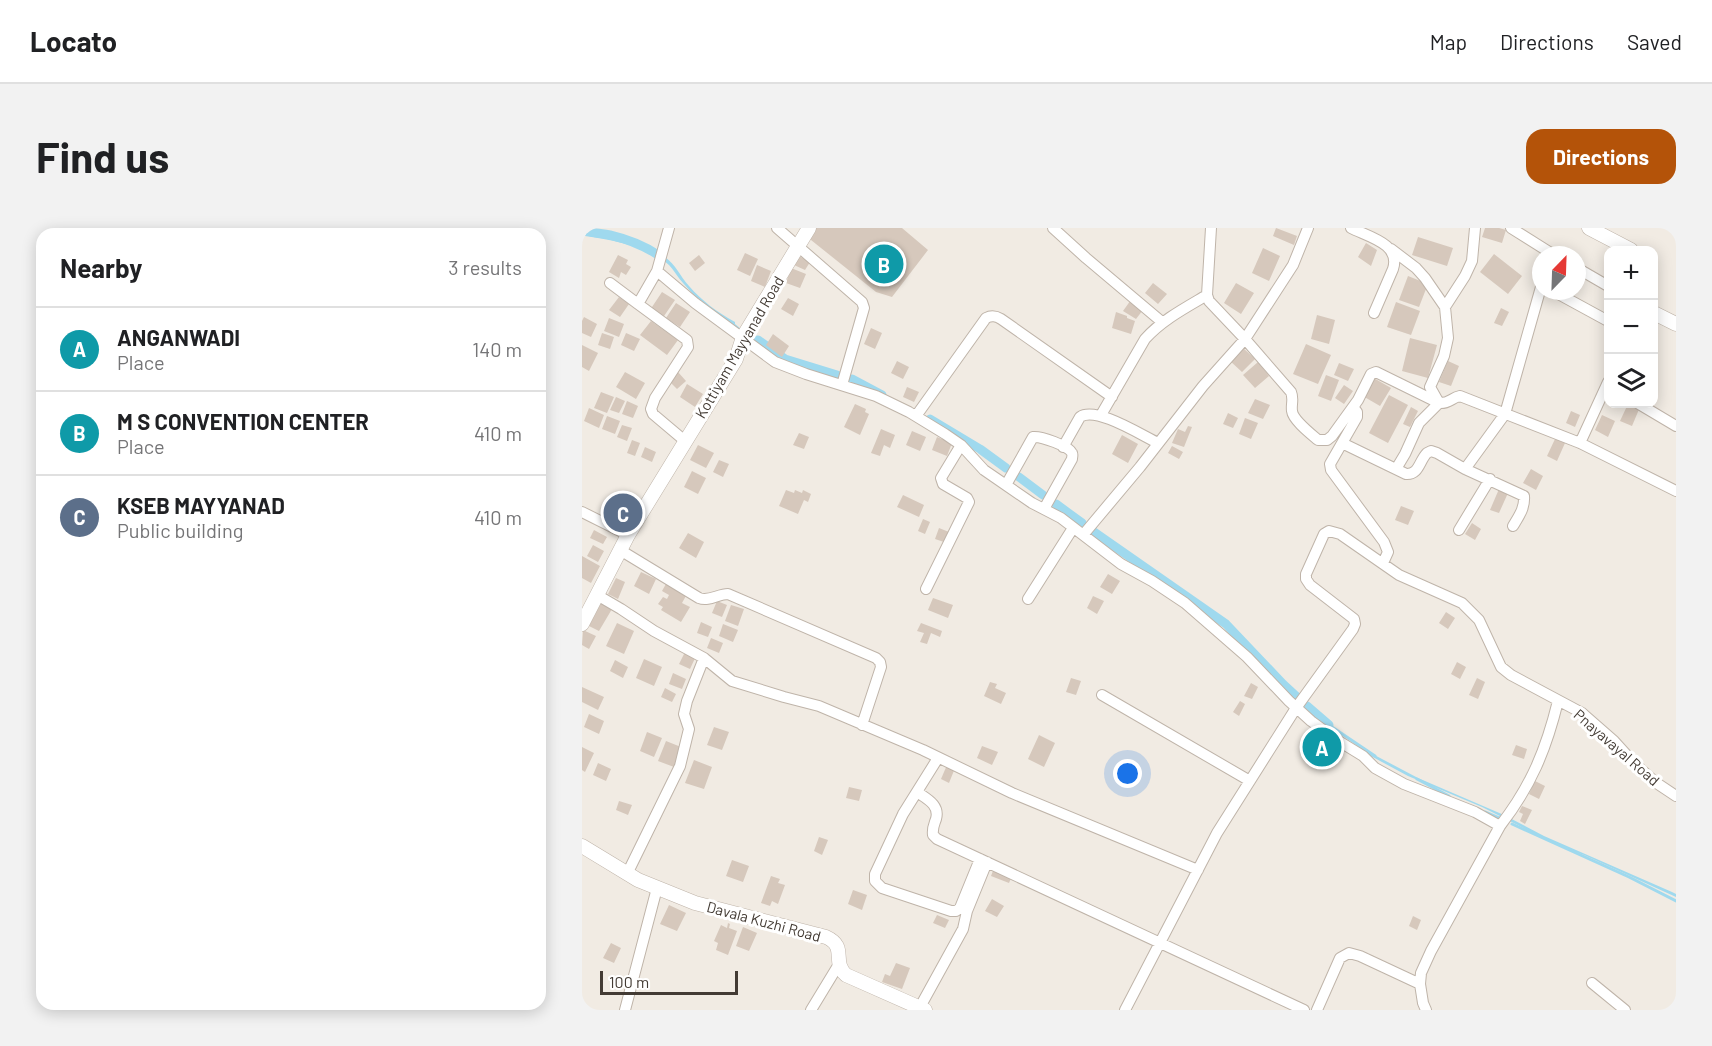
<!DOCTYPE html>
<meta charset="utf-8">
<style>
:root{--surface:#fff;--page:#f2f2f2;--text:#202124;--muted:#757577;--line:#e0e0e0;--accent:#b45309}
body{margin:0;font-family:Barlow,sans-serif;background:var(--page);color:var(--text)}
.controls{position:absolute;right:18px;top:18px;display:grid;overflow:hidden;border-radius:12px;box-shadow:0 3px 15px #0003}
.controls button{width:54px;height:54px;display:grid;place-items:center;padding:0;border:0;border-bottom:2px solid var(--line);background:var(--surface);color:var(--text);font:30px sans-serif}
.compass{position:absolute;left:950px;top:18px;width:54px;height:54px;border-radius:50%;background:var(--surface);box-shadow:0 3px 15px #0003;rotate:23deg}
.scale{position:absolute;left:18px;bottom:15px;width:138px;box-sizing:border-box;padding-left:6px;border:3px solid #433b34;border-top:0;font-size:16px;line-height:21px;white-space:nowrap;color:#433b34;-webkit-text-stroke:4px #fff;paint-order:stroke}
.you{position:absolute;left:546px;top:546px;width:21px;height:21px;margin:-15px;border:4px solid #fff;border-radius:50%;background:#1a73e8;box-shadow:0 0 0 9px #1a73e833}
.badge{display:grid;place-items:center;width:39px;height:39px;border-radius:50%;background:var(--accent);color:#fff;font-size:20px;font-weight:700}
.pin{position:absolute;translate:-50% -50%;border:3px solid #fff;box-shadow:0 2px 6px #0006}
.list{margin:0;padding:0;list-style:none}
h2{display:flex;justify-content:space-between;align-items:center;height:78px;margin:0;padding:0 24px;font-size:26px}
h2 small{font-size:20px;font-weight:400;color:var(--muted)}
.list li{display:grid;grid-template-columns:39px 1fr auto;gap:18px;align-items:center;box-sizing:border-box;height:84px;padding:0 24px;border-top:2px solid var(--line)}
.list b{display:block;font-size:22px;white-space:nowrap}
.list p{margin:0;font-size:20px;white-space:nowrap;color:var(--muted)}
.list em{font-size:20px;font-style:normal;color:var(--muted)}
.icon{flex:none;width:33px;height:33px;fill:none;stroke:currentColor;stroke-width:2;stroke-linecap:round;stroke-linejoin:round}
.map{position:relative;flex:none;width:1094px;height:782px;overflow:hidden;border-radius:18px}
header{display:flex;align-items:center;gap:36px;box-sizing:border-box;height:84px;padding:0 30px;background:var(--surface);border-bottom:2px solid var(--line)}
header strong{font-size:28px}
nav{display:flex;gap:33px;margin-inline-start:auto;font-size:21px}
.intro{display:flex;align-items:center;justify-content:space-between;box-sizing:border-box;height:144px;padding:0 36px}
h1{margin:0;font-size:42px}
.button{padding:15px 27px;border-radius:18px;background:var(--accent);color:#fff;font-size:21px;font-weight:700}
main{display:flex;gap:36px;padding:0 36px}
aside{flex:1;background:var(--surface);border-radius:18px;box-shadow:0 3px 15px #0003}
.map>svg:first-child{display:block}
</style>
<header>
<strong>Locato</strong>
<nav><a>Map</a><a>Directions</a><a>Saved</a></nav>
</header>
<div class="intro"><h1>Find us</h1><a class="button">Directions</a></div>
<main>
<aside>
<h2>Nearby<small>3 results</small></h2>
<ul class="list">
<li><span class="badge" style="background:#0f9aa8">A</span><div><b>ANGANWADI</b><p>Place</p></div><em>140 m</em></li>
<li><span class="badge" style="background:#0f9aa8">B</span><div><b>M S CONVENTION CENTER</b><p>Place</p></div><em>410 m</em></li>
<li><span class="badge" style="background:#5c6f8a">C</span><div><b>KSEB MAYYANAD</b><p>Public building</p></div><em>410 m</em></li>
</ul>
</aside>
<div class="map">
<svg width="1094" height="782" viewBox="0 0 1094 782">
<rect width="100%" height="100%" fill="#f1ebe3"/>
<path fill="#9fd9ee" d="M0,3C7,7 14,6 22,7C41,10 68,18 83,29C94,37 98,48 107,58C120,73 135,84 153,94V96L159,101L158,104C138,89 117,74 101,55C96,50 92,42 87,37C67,18 29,12 3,8L0,6Z
M744,498L764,512L836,550L922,587L962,608L1090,664L1094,666V669L1002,627L977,618L900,579L826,548L774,520Z"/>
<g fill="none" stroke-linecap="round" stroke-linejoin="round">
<path stroke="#9fd9ee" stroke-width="3" d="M747,497L793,528
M835,551L867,568
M903,584L917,590
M930,596L1047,649L1094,673"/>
<path stroke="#9fd9ee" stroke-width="9" d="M0,1C8,5 18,5 28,7C45,11 61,17 76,27
M176,112L203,131L255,147
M270,151L300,167
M348,191L398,221L424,240
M437,249L461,267
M474,276L500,295
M512,304L644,396L701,456L714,468
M725,478L747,497"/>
</g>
<path fill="#d6c8bc" d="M230,0H320L346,22L310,69L294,64L224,8Z
M694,0L715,8L712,17L691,8Z
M903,0H917L924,2L920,15L900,9Z
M836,9L871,20L865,38L830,27Z
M784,15L795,22L789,38L776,29Z
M681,20L698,28L687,53L670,45Z
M163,25L176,31L168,48L155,42Z
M912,26L940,48L926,66L898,44Z
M36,27L46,32L44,36L49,39L44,47L39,44L37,50L27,44Z
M117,27L123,35L113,43L107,35Z
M217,28L228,34L223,42L212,37Z
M175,37L189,43L183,59L169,53Z
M209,40L224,46L218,60L204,55Z
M826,48L846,56L837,79L817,72Z
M571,55L585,66L576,76L563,65Z
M654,55L672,65L659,86L642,75Z
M80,64L93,72L80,91L68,82Z
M37,69L47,76L38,89L27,82Z
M551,69L564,78L554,91L541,83Z
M206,70L217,76L211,88L199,81Z
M814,74L838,83L829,107L805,99Z
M94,75L108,84L98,99L84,90Z
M919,80L927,84L920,98L912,95Z
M534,84L545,88V90L553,93L549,106L530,100Z
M735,87L753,92L747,116L729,111Z
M2,89L15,96L9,109L0,105V93Z
M27,90L42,96L37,109L22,103Z
M69,93L96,112L85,127L58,107Z
M289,100L300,105L293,121L282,116Z
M20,105L32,109L28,121L16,117Z
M44,105L58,111L52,123L39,117Z
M191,106L207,118L200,129L184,117Z
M828,110L855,117L846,150L820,143Z
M724,116L749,127L736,156L711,146Z
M0,117L16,125L7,143L0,139Z
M660,119L673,131L660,144L647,132Z
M315,133L327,139L321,151L309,145Z
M866,133L877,138L869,158L857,154Z
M676,134L687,148L673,160L661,147Z
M757,135L772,141L766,153L752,147Z
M43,144L63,155L54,171L34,159Z
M96,144L104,153L95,161L87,153Z
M744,147L757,152L749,173L736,168Z
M790,149L809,160L798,178L779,167Z
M105,156L121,166L113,179L98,169Z
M762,157L771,163L762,176L753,170Z
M325,159L337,164L332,174L321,169Z
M19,164L32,169L25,185L12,180Z
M807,167L826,177L806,215L787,205Z
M34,169L43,173L37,185L28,182Z
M673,171L688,177L681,191L666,185Z
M45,173L56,178L51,190L40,186Z
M273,176L284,181L283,184L287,186L278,207L262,199Z
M1046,176H1050L1058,179L1050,198L1038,193Z
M829,179L836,183L828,199L821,196Z
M7,180L22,187L17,200L2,193Z
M989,183L998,187L993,199L984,195Z
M646,185L656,190L651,200L641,196Z
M1020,187L1033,193L1026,209L1013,202Z
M25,188L38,193L33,206L20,201Z
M663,190L676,195L669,211L657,206Z
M40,197L50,200L45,213L35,209Z
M606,198L610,199L602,219L590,215L596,201L603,204Z
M299,201L313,207L308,220L302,217L298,228L289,225Z
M330,203L344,209L338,223L324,217Z
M217,205L227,209L222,221L211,217Z
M540,207L556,216L546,235L530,226Z
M355,209L370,215L365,228L350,222Z
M973,211L983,215L975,233L965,228Z
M50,212L58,215L53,228L45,225Z
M116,217L132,225L124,240L108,232Z
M590,218L601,224L597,231L586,225Z
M63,219L74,224L70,234L59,229Z
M137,232L147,236L141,249L131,244Z
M949,241L961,248L954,262L941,255Z
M110,243L124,250L116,266L102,259Z
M917,261L926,265L917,285L908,282Z
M204,262L212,265L213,262L220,265L221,262L229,266L226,274L222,272L216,286L197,278Z
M321,267L342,277L337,289L315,279Z
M35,269L51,277L52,274L60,278L46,304L23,291Z
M819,278L832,283L826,297L813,292Z
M341,291L348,294L343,306L336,303Z
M890,295L899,301L893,312L883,306Z
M357,300L372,306L368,316L353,311Z
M12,302L25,309L21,316L8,310Z
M106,305L122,314L114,330L97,320Z
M11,317L22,323L16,334L5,328Z
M0,328L18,338L9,355L0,350Z
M59,344L74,351L67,366L52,358Z
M526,346L538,353L530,366L518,359Z
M34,350L43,354L36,371L26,366Z
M85,354L105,366L100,375L108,379L99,394L79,382L81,379L76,376L81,369L85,371L87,367L80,363Z
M511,368L522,373L515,386L505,380Z
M351,370L371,377L366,390L346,382Z
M135,373L145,377L140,389L130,385Z
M19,375L30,381L17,403L7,398Z
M149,377L162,381L156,398L143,393Z
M864,384L873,390L866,401L857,395Z
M119,394L130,399L126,409L115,405Z
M35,395L52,403L42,426L24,418Z
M339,395L360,403L358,409L349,405L345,416L338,414L342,405L335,403Z
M141,396L156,402L151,414L137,408Z
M1,402L14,408L7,421L0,417Z
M129,410L141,415L137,425L125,420Z
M103,424L114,428L108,441L97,436Z
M62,431L80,439L72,458L54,450Z
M33,432L46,439L41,450L28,443Z
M875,434L884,439L878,451L869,446Z
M91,445L104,451L100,461L87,456Z
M489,450L499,453L494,467L484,464Z
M895,450L903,454L896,471L887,467Z
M408,454L415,456L413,460L424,465L419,476L402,468Z
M669,455L676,459L670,471L662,468Z
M0,459L22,469L16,482L0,474Z
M83,460L94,466L90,474L79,469Z
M658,473L663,476L657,488L651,484Z
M7,486L22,493L17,506L2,499Z
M132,499L147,504L140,522L125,517Z
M65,504L80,510L72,529L58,523Z
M457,507L473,515L462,539L446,531Z
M735,509L751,517L744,530L728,521Z
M84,513L99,519L92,539L76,533Z
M934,517L945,521L942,531L930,527Z
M400,518L416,524L410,537L395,530Z
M0,519L12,525L3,544L0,542Z
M112,532L130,539L122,561L103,555Z
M16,535L29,541L24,553L11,547Z
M365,537L373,540L367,555L359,551Z
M953,553L963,558L957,571L947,566Z
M267,559L280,562L277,573L264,570Z
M37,573L50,577L46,587L34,582Z
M940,578L950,582L943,596L938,593L941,586L937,584Z
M237,609L246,612L240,627L232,623Z
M150,632L167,638L161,654L144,648Z
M414,635L432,643L427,655L409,648Z
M189,648L198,651L196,655L203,657L196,676L190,673L188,678L179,675Z
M271,662L285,667L280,682L266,676Z
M410,671L422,678L415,689L403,683Z
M87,677L104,685L95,703L78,696Z
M355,687L367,692L363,700L351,695Z
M831,688L839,692L835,702L827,698Z
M146,695L148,696L147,700L155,703L146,727L134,722L136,715L132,713L139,697L145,700Z
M161,699L175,705L167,723L154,718Z
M29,715L39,720L32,735L21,730Z
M314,735L328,740L320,761L300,754L303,746L308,748Z"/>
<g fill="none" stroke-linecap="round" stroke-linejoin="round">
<g stroke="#bfb4a9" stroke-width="12">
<path id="minor" d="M87,0L75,43L56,76L105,112L106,119L73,170L69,181L71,186L103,213
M195,0L280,74L282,80L260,157
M471,0L504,30L580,94
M629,0L625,67L627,73L663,111L709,164C712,171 709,176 710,183C711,192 729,206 736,212H745L750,208L776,172L789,146L794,144L857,175C867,176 869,170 878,168L998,215L1094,263
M769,0C787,9 819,16 811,41L792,85
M929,0L972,27
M809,21L834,40L843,50L863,79
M995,40L1026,58
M75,43L113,75L193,134L224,146L294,168L327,184L363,206L379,217L402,242L450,275L479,290L539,336L570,353L603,375L665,429L707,473L729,493L755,512L781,528L793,540L822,556L893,584L918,598C949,558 964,522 976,473
M28,55L56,76
M971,63L1026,93
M774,175L771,179L775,184V189L748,236L749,242L802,314L806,324L801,335
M1057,176L1094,198
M519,187L563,111C580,92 603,80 625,67
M334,188L404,90C410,87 414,88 419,91L530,169
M760,215L824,246C837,247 837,233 845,225L849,223L855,225L883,241L942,268C943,280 937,288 931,298
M998,215L1026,154
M481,219L498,189C514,178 559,207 576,215
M814,241L823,226L837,195L857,175L848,159L862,128L866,110L863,79L883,48L890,33L893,0
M883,241L923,186L959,59
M424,257L451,209C459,208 487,218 490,225C491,227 490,229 490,231L462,281
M0,284L46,307
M877,302L908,251
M501,307L558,239L621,158L663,111L711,37L726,0
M38,322L117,370C127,374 136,366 146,366L294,430L298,434L299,439L280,497
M344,361L387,274L385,270L361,256L359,250L379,217
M15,367L39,381L72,403L122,430L150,453L202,469L237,478L341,522L430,565L616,642
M446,371L491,300
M520,467L668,553
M356,530L321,586L293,646V653L300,660L369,683H374L378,680L398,631
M335,564C345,571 358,577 354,591C352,597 350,600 351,607L355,611L722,782
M45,646L98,538L107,501L102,486L105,473L122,430
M1010,755L1043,782
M338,779L381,701L385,683L405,634
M43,782L75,660
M229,782L257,736
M543,782L635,605L714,480L771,401L773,396L772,391L728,357L724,351V346L742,306L747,303L758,306L817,347L880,375L897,392L919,439L929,447L1000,485L1032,513L1052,535L1073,554L1094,568
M735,782L758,730L767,725L778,728L838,756
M844,782L841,775L838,756L839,745L849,723L918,598"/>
</g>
<g stroke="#bfb4a9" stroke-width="15">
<path id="tertiary" d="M1007,0L1049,22
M1072,85L1094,96
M0,396L46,307L154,131L161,109L227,0
M0,618L56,652L113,675L244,709C266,719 249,733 264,747L343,782"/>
</g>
<use href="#minor" stroke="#fff" stroke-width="10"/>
<use href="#tertiary" stroke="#fff" stroke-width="14"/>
</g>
<g text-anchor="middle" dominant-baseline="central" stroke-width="6" stroke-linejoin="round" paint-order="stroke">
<g font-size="15" fill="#433b34" stroke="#fff">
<text transform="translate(157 119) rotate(-60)">Kottiyam Mayyanad Road</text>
<text transform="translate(1035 519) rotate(41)">Pnayavayal Road</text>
<text transform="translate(182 693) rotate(15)">Davala Kuzhi Road</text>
</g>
</g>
</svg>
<div class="controls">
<button>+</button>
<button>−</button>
<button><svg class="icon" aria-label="layers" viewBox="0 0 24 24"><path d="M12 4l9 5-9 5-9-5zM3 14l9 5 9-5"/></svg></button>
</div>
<svg class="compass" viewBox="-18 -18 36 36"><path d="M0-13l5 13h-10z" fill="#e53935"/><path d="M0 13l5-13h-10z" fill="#757577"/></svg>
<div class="scale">100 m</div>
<div class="you"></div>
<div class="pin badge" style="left:740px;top:519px;background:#0f9aa8">A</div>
<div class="pin badge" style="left:302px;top:36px;background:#0f9aa8">B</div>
<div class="pin badge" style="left:41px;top:285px;background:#5c6f8a">C</div>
</div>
</main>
